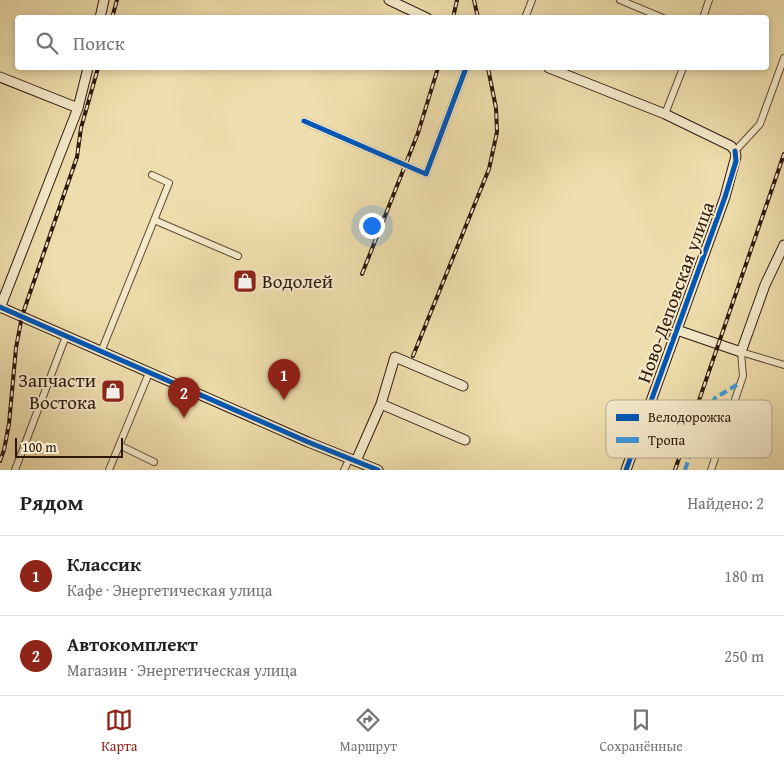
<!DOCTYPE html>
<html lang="ru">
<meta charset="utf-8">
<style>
:root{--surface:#fff;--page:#f6f6f6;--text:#202124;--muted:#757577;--line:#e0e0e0;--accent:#8f2418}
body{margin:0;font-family:"Gentium Book Plus",serif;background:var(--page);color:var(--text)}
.scale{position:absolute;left:15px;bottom:12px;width:108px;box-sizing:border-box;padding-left:5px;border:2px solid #2d180c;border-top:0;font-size:14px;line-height:18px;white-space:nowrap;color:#2d180c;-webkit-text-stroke:4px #f5eaca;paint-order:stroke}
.you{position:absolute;left:371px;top:225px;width:18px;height:18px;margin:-12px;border:4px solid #fff;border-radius:50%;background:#1a73e8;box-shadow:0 0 0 8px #1a73e833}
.badge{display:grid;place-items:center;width:32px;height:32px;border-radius:50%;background:var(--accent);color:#fff;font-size:16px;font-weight:700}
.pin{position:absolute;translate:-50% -41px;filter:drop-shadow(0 1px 2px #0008)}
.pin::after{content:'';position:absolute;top:26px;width:18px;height:15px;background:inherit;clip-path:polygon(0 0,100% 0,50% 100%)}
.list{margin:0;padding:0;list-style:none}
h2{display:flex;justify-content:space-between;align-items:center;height:65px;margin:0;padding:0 20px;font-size:21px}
h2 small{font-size:16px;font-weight:400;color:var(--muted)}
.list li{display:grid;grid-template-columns:32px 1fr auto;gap:15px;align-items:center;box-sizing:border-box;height:80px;padding:0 20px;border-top:1px solid var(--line)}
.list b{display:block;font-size:19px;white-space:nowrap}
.list p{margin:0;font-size:16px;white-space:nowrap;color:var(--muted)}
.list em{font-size:16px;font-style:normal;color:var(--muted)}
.icon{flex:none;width:28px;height:28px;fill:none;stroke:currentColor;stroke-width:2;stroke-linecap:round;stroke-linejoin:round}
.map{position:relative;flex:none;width:784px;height:470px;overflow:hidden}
.search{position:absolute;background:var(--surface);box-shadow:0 2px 8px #0003;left:15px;right:15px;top:15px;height:55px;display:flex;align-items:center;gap:12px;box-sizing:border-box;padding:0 18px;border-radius:5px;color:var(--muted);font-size:19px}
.sheet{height:225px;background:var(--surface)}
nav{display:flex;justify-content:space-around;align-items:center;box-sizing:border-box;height:70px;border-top:1px solid var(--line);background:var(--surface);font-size:14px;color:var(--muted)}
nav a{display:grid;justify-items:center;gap:2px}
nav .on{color:var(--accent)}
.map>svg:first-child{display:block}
</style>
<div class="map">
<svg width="784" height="470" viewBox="0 0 784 470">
<rect width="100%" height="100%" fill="#efdead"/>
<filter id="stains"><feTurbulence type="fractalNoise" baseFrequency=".004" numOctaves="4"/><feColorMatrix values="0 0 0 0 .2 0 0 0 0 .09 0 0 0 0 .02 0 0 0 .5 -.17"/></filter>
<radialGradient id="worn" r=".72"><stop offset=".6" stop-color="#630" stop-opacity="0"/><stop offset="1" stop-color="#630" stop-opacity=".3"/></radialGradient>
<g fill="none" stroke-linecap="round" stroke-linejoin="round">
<g stroke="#5e4a34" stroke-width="8">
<path id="street" d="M620,0L663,18
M525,18L532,0
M703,18L709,0
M665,114L683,68
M304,121L426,174L466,68
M735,151L760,124L784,58
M154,220L238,256
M101,352L169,183L152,175
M119,445L154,462
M15,470L66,336
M109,470L149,373
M344,470L350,458
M711,470L743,376L741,352L784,365"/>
</g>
<g stroke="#2d180c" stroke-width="11">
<path id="secondary" d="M389,0L427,18
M100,18L104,0
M549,68L665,114L731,146L735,151L736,156L725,197L626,470
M0,77L78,108
M0,307L308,442L378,470
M0,308L78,108L88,68
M677,330L741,352L765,285L784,245
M381,404L395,357L463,386
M356,461L381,404L465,440"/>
</g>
<use href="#street" stroke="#f5eaca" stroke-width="6"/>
<use href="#secondary" stroke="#f5eaca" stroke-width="9"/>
<g stroke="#2d180c" stroke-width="4">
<path id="rail" d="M474,0L478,18
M112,18L117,0
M453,18L457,0
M362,274L418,133L438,68
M413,356L489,169L497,132L496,108L488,68
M0,461L4,450L9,424L16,348L22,316L77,157L81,128L98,68
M675,470L784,154"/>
</g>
<use href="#rail" stroke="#f5eaca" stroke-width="2" stroke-dasharray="5.5" stroke-linecap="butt"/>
<path stroke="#3d9ade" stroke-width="4" stroke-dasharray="8 4" stroke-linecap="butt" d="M685,470L699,428L715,398L740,383"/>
<g stroke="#f5eaca" stroke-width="8">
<path id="cycleway" d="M304,121L426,174L466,68
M0,307L308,442L378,470
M626,470L725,197L736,161L735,151"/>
</g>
<use href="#cycleway" stroke="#0057b8" stroke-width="5"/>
</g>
<defs>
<g id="shop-square" transform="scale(1.25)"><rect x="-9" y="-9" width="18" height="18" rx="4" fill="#8f2418" stroke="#f5eaca"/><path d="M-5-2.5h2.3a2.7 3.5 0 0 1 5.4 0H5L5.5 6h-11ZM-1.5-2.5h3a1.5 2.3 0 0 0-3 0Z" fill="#fff"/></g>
</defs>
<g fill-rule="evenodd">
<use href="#shop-square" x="245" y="281"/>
<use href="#shop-square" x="113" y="391"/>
</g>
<g text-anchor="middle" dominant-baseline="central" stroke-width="4" stroke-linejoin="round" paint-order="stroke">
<g font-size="19" fill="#2d180c" stroke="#f5eaca" text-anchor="start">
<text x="262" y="281">Водолей</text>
<text x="96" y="380" text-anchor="end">Запчасти<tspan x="96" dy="22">Востока</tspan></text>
</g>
<g font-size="19" fill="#2d180c" stroke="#f5eaca">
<text transform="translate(675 292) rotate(-70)">Ново-Деповская улица</text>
</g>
</g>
<rect x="606" y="400" width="166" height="58" rx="8" fill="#f5eaca" stroke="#b9ab91" stroke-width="1"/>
<rect x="616" y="414" width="23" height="7" fill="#0057b8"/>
<rect x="616" y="437" width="23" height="6" fill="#3d9ade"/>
<g font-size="14" fill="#2d180c">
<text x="648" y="422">Велодорожка</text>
<text x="648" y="445">Тропа</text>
</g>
<rect width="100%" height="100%" filter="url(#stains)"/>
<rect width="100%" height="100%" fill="url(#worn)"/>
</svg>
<div class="scale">100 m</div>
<div class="you"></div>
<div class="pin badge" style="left:284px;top:400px">1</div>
<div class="pin badge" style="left:184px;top:418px">2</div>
<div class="search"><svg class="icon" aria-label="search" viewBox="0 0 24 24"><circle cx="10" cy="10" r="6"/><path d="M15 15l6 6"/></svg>Поиск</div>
</div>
<section class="sheet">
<h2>Рядом<small>Найдено: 2</small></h2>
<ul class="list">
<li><span class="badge">1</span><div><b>Классик</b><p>Кафе · Энергетическая улица</p></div><em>180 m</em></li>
<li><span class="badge">2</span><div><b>Автокомплект</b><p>Магазин · Энергетическая улица</p></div><em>250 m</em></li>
</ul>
</section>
<nav>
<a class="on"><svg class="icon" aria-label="map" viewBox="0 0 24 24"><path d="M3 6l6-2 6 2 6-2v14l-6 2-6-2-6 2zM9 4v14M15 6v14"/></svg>Карта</a>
<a><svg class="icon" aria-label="directions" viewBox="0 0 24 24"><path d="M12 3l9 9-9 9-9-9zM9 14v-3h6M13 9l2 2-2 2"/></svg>Маршрут</a>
<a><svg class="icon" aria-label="saved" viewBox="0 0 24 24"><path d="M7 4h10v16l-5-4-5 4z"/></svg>Сохранённые</a>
</nav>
